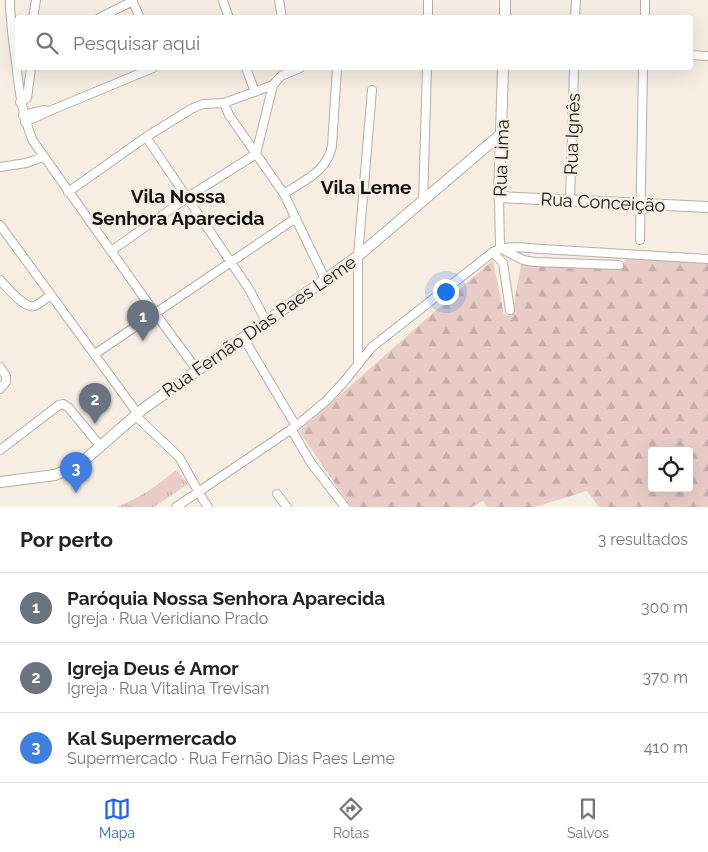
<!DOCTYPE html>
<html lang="pt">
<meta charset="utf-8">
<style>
:root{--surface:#fff;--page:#f6f6f6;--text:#222;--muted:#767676;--line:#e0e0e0;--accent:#2563eb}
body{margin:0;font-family:Raleway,sans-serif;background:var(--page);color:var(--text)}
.controls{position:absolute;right:15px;bottom:15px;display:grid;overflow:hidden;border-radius:5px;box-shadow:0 5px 20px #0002}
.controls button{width:45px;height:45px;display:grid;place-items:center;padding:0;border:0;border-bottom:1px solid var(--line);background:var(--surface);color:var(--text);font:25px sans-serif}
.you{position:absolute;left:445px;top:291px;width:18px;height:18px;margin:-12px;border:4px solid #fff;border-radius:50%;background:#1a73e8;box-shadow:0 0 0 8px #1a73e833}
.badge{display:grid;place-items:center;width:32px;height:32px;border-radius:50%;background:var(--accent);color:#fff;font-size:16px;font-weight:700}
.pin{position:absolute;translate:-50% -41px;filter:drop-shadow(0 1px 2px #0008)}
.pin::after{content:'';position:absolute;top:26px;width:18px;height:15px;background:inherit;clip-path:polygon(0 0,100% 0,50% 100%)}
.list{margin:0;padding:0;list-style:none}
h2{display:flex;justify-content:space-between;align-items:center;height:65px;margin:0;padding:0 20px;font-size:21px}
h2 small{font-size:16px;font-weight:400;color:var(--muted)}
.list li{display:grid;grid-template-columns:32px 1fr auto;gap:15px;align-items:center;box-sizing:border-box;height:70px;padding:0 20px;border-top:1px solid var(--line)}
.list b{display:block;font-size:19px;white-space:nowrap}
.list p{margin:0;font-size:16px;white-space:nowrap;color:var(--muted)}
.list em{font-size:16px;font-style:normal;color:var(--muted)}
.icon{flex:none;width:28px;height:28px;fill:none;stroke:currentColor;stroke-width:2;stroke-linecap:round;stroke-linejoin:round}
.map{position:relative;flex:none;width:708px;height:507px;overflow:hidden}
.search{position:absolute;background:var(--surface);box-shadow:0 5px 20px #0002;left:15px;right:15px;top:15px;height:55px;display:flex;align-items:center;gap:12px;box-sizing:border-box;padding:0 18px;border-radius:5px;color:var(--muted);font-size:19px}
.sheet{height:275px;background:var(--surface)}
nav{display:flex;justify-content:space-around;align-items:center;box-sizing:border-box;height:70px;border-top:1px solid var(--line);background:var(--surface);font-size:14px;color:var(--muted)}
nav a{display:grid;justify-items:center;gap:2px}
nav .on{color:var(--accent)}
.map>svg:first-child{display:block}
</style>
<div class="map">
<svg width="708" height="507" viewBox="0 0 708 507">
<defs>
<pattern id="grass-tufts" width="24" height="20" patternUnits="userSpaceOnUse" patternTransform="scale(1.25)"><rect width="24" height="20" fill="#e9ccc8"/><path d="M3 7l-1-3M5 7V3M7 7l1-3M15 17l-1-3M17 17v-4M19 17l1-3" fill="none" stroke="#c7aeab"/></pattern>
<pattern id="forest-firs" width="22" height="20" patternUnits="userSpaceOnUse" patternTransform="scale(1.25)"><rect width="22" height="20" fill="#e9ccc8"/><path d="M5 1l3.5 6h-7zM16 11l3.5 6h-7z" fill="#c7aeab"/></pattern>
</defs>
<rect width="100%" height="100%" fill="#f6eee3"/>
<path fill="url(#grass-tufts)" d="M176,470L188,484L154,507H117C140,497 156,487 176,470Z"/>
<path fill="url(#forest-firs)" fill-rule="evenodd" d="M626,258L708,264V507H599L587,491L535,507H487L483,501L472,507H351L299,431L493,260L504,315L512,314L521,265L622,268ZM652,451H689V488H652Z"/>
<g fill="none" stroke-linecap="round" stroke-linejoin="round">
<g stroke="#b6afa4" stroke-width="10">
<path id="minor" d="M10,0C10,21 13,41 16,62C19,90 22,115 33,141L155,313L197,370
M132,0L140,18
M279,0L282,18
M223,1L229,18
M33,18L36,0
M99,18L133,1
M428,18V0
M575,18L576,0
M645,18V0
M690,55L708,56
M246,68L255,92
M20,102L27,98L31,68
M224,103L229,115L284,194L325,279
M23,115L45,110
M25,122L54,109L153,68
M146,137L249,289L266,321
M0,167L26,163L43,157
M68,192L146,137L191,109L203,104L224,103L273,85L281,76L300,68
M284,194C304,180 327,172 332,146L337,68
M499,197L500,248
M570,200L574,68
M423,202L427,68
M0,225L135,410L138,418L179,457L202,498L208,507
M640,240L643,68
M500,248L523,260L535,262L619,265
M111,251L188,197L256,154L273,85
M493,252L503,263L510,310
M0,280C7,287 24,309 34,306C40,304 46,298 51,295
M243,337L296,426
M95,354L296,218
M358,363V256L372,90
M0,367L6,376V382L0,389
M291,429L311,463L345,507
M0,450L59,405L63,404L69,408L101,447
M277,494L287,507
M176,507L296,426L326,401L343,383L372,347L493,252C508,244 526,248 542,249L708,259"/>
</g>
<g stroke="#b6afa4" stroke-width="12">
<path id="major" d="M505,18V0
M503,68L499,197L708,207
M0,482L55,475L71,468L87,458L143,409L358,256L501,134"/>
</g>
<use href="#minor" stroke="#fff" stroke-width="8"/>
<use href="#major" stroke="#fff" stroke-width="10"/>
</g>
<g text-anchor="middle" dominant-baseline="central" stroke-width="5" stroke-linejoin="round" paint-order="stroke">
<g font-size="18" fill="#12100c" stroke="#f6eee3">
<text transform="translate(572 134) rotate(-88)">Rua Ignês</text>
<text transform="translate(501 158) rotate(-88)">Rua Lima</text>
<text transform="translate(603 202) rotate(3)">Rua Conceição</text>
<text transform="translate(259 326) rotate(-35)">Rua Fernão Dias Paes Leme</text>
</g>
<g font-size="19" font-weight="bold" fill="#12100c" stroke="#f6eee3">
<text x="366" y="187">Vila Leme</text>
<text x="178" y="196">Vila Nossa<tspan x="178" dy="22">Senhora Aparecida</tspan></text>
</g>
</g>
</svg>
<div class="controls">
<button><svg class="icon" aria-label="locate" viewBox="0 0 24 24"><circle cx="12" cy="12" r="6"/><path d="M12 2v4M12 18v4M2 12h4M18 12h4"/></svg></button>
</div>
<div class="you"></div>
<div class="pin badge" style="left:143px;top:341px;background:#6b7280">1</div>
<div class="pin badge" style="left:95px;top:424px;background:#6b7280">2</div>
<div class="pin badge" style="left:76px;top:493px;background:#3f7fe0">3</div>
<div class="search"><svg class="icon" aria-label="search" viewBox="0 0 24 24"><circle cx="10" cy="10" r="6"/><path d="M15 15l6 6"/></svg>Pesquisar aqui</div>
</div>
<section class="sheet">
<h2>Por perto<small>3 resultados</small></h2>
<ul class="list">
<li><span class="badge" style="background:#6b7280">1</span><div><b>Paróquia Nossa Senhora Aparecida</b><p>Igreja · Rua Veridiano Prado</p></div><em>300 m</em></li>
<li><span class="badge" style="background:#6b7280">2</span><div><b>Igreja Deus é Amor</b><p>Igreja · Rua Vitalina Trevisan</p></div><em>370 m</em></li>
<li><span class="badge" style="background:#3f7fe0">3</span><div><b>Kal Supermercado</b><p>Supermercado · Rua Fernão Dias Paes Leme</p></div><em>410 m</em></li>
</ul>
</section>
<nav>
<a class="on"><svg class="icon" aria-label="map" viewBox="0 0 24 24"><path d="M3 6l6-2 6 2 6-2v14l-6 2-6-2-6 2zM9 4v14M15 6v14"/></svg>Mapa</a>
<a><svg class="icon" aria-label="directions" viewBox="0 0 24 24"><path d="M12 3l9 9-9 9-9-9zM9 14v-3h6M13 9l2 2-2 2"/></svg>Rotas</a>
<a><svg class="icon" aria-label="saved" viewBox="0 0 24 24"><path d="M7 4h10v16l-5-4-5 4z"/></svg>Salvos</a>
</nav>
